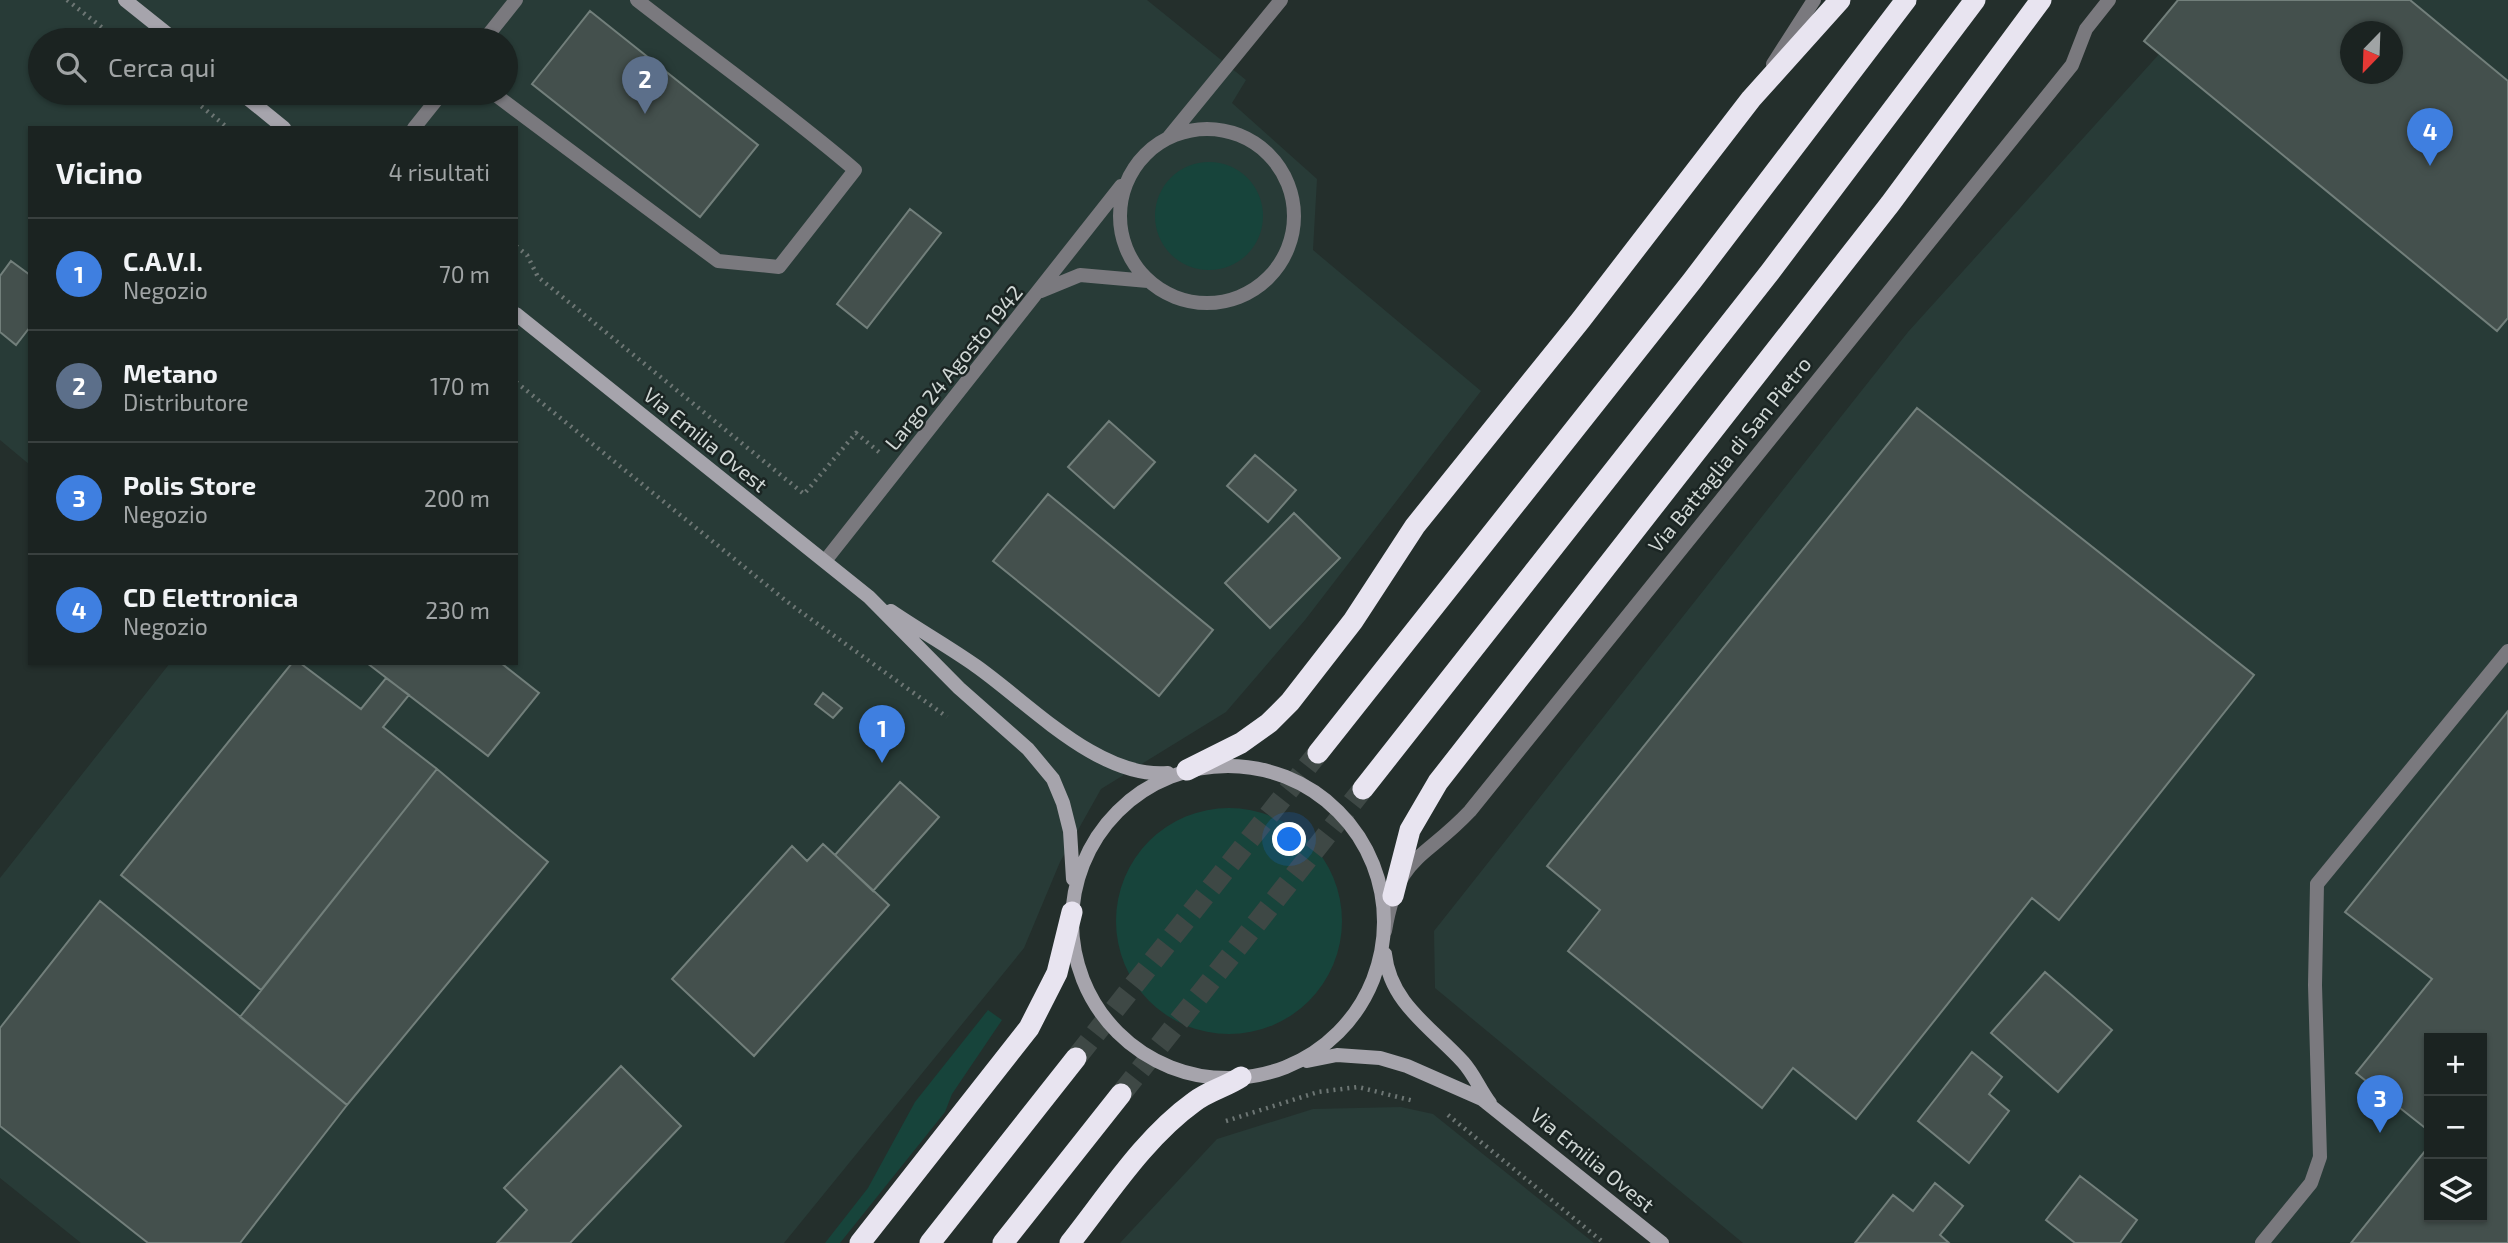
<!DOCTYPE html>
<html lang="it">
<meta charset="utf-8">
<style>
:root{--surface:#1b2321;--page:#242b2a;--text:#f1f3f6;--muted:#a0a4a5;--line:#39403f;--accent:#db2777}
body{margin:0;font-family:"Exo 2",sans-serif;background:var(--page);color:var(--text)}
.controls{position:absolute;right:21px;bottom:21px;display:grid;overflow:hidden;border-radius:0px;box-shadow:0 2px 5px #0004}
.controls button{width:63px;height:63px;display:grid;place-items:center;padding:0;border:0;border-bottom:2px solid var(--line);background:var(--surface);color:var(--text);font:35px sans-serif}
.compass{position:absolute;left:2340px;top:21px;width:63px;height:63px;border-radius:50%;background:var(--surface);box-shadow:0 2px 5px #0004;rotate:203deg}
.you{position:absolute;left:1290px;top:840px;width:24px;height:24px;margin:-18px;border:5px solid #fff;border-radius:50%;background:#1a73e8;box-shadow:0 0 0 10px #1a73e833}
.badge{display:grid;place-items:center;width:46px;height:46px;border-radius:50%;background:var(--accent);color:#fff;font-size:23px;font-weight:700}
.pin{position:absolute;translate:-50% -58px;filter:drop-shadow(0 2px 4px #0008)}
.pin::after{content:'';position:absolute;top:37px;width:24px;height:21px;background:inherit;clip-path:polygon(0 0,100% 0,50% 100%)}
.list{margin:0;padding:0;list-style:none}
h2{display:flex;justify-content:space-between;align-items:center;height:91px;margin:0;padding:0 28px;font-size:30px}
h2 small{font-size:23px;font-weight:400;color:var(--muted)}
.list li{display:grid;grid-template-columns:46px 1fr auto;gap:21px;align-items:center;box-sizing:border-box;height:112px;padding:0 28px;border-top:2px solid var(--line)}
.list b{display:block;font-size:26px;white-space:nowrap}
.list p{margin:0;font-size:23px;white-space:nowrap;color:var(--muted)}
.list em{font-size:23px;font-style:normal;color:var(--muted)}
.icon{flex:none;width:38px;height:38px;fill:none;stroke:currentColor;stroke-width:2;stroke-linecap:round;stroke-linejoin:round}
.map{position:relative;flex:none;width:2508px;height:1243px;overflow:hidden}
.search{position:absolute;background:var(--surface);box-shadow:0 2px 5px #0004;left:28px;top:28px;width:490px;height:77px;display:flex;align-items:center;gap:18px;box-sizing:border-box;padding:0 24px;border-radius:38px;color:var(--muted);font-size:26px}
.panel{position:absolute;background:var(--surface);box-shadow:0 2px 5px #0004;left:28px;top:126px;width:490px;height:539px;border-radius:0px}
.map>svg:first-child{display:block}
</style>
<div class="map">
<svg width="2508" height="1243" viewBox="0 0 2508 1243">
<rect width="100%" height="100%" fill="#242f2c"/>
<path fill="#283b37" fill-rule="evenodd" d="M0,0H1147L1246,80L1232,103L1317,179L1313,250L1481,391L1305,620L1226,712L1101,789L1060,862L1024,948L784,1243H81L0,1178V878L170,663H516V128H30V465L0,440ZM40,40H506V93H40Z
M2208,0H2508V1243H1743L1435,988L1434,931L1908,332ZM2350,32H2392V74H2350ZM2429,1038H2482V1217H2429Z
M1401,1107L1433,1114L1594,1243H1120L1217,1139L1313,1109Z"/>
<path fill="#17443b" d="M1155 216a54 54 0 1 1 108 0a54 54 0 1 1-108 0Z
M1116 921a113 113 0 1 1 226 0a113 113 0 1 1-226 0Z
M988,1010L1002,1020L952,1094L945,1112L840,1243H825L868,1188L915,1102Z"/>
<path fill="#44504d" stroke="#727f7b" stroke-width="2" fill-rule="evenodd" d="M2178,0H2410L2508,81V318L2497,331L2144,41ZM2350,32H2392V74H2350Z
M590,11L758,145L700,217L532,84Z
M910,209L941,233L867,328L837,304Z
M11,261L30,275V327L16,345L0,332V276Z
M1917,408L2254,675L2059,920L2032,898L1856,1119L1793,1068L1762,1108L1568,951L1600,910L1547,866Z
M1109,421L1155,462L1114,508L1068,467Z
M1255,455L1296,490L1268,522L1227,486Z
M1048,494L1213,630L1159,696L993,561Z
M1294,513L1340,558L1270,628L1225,583Z
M292,663H300L361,709L386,678L409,695L383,727L437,769L261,990L121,875Z
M367,663H501L539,693L488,756Z
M823,693L842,708L833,718L815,704Z
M2508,711V1243H2351L2429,1146V1217H2482V1038H2429V1131L2356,1073L2432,979L2345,912Z
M437,769L548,862L347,1105L240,1017Z
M900,782L939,817L873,891L835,855Z
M823,844L889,905L754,1056L672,979L792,846L807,861Z
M100,901L347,1105L240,1243H148L0,1126V1028Z
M2045,972L2112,1030L2058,1092L1991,1033Z
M1972,1052L2002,1077L1989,1094L2009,1111L1969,1163L1918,1121Z
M621,1066L681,1126L570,1243H497L527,1210L504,1188Z
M2080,1176L2137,1220L2120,1243H2075L2046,1220Z
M1935,1183L1963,1206L1940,1235L1949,1243H1855L1893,1195L1913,1211Z"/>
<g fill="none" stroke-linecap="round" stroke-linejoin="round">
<path stroke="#3e4845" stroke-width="21" stroke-dasharray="21 10" stroke-linecap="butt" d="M1076,1058L1318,753
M1121,1094L1363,789"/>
<path stroke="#6d7674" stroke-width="4.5" stroke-dasharray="2 5" stroke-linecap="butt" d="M67,0L118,40
M185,93L228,128
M516,246L527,255L538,277L804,494L856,433L879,452
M516,382L790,604L947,717
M1448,1115L1604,1243
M1226,1121L1318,1092L1358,1087L1414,1101"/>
<path stroke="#7a797e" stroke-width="14" d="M493,93L718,261L779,267L855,170C785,110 710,57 637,0
M2262,1243L2311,1183L2320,1157L2315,985L2317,884L2508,651"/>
<path stroke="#7a797e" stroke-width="14" d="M484,40L516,0
M1773,64L1814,0
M414,128L442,93
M1120 216a87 87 0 1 1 174 0a87 87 0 1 1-174 0Z
M1169,137L1281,0
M1041,291L1080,275L1148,281
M825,561L1121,186
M1385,931C1398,854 1423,861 1470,811L2072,65L2086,29L2109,0"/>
<path stroke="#a6a4ac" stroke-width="14" d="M125,0L175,40
M241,93L284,128
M516,314L869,597L959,688L1028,749L1053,779L1063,803L1070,831L1073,879
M891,611C919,630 949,647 976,666C1030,704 1099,779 1168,773
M1072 922a156 156 0 1 1 312 0a156 156 0 1 1-312 0Z
M1385,954C1390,1003 1432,1028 1463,1062C1474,1074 1480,1090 1490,1103
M1307,1061L1337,1055L1380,1058L1407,1066L1482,1099L1662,1243"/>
<path stroke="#e8e4f0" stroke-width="21" d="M1318,753L1692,281L1906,0
M1187,770L1241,743L1269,723L1290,702L1353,621L1415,526L1580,321L1751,99L1840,0
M1363,789L1770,272L1975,0
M1393,896L1410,830L1438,782L1890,204L2041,0
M860,1243L1029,1028L1057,973L1072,912
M930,1243L1076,1058
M1003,1243L1121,1094
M1070,1243C1108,1195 1144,1138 1194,1102C1208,1091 1226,1087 1241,1077"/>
</g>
<g text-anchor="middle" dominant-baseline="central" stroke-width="5" stroke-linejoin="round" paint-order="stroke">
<g font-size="21" fill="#d0d7d5" stroke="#1b2523">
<text transform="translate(953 367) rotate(-51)">Largo 24 Agosto 1942</text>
<text transform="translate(706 439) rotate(39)">Via Emilia Ovest</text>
<text transform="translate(1729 454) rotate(-51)">Via Battaglia di San Pietro</text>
<text transform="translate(1593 1159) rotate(39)">Via Emilia Ovest</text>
</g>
</g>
</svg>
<div class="controls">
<button>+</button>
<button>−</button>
<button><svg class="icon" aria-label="layers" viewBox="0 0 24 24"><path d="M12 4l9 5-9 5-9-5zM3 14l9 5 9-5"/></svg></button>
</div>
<svg class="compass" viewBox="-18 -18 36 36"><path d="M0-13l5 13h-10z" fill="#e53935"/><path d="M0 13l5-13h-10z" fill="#a0a4a5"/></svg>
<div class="you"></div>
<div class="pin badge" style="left:882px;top:763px;background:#3f7fe0">1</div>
<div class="pin badge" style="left:645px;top:114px;background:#5c6f8a">2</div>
<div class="pin badge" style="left:2380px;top:1133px;background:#3f7fe0">3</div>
<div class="pin badge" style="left:2430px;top:166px;background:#3f7fe0">4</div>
<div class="search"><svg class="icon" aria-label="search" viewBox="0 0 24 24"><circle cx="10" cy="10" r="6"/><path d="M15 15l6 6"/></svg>Cerca qui</div>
<section class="panel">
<h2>Vicino<small>4 risultati</small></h2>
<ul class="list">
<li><span class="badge" style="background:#3f7fe0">1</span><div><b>C.A.V.I.</b><p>Negozio</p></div><em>70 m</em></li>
<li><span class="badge" style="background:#5c6f8a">2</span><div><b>Metano</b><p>Distributore</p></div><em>170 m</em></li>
<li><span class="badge" style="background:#3f7fe0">3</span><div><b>Polis Store</b><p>Negozio</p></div><em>200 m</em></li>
<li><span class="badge" style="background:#3f7fe0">4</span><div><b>CD Elettronica</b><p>Negozio</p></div><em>230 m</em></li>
</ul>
</section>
</div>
